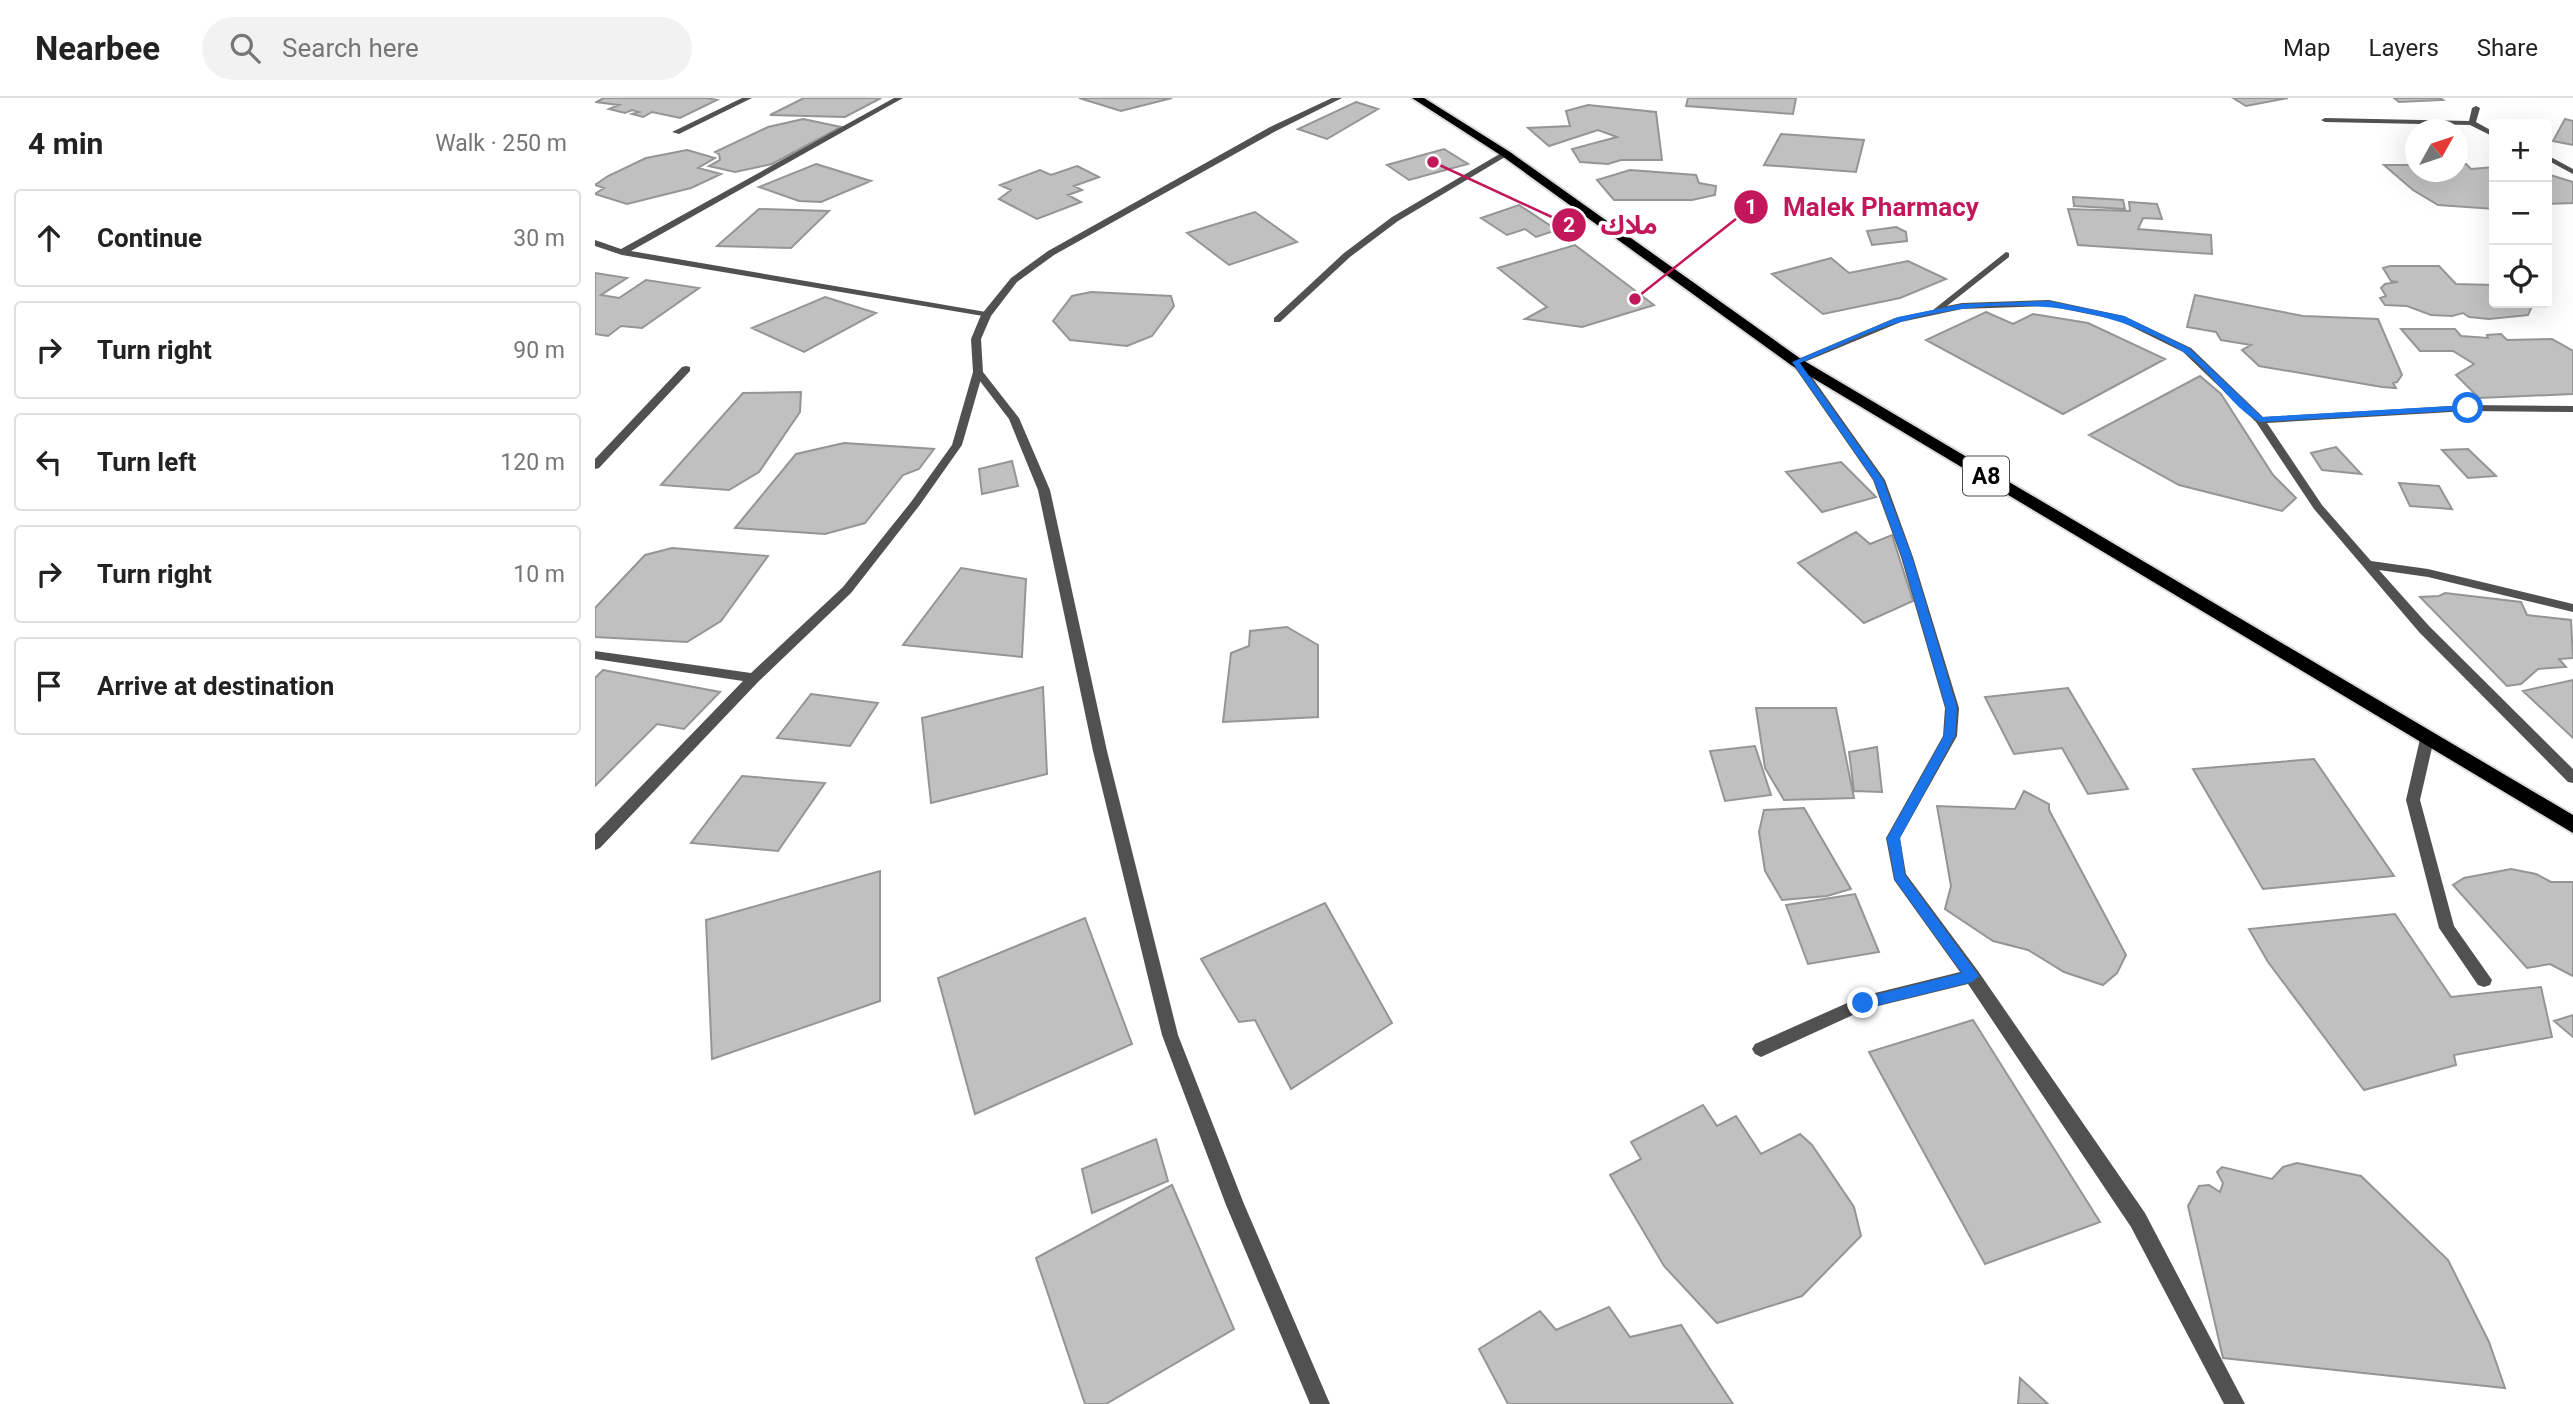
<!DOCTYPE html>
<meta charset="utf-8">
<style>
:root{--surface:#fff;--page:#f2f2f2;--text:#222;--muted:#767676;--line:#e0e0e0}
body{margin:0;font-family:Roboto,"Noto Sans Arabic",sans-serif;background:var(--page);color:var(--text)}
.controls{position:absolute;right:21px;top:21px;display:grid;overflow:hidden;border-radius:7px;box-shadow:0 7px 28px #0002}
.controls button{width:63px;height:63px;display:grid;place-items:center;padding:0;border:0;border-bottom:2px solid var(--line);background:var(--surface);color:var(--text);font:35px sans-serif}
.compass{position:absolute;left:1810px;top:21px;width:63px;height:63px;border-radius:50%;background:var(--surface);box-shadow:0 7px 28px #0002;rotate:50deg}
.stop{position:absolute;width:21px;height:21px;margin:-16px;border:5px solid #1a73e8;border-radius:50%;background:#fff}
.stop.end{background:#1a73e8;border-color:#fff;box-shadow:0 2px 7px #0008}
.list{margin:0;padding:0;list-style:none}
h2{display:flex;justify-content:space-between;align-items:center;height:91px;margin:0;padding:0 28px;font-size:30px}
h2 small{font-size:23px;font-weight:400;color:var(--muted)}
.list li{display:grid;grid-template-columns:46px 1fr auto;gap:21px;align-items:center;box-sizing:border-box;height:98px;margin:0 14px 14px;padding:0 14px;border:2px solid var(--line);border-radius:7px}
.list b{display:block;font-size:26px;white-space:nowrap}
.list em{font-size:23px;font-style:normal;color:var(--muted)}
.icon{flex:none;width:38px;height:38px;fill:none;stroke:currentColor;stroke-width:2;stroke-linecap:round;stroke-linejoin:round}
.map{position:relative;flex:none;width:1978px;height:1306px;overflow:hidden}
header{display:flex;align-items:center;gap:42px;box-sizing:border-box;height:98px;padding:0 35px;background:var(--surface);border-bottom:2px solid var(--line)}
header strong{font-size:33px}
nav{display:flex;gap:38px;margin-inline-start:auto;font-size:24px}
.search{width:490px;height:63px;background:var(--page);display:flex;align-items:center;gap:18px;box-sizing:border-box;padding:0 24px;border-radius:38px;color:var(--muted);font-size:26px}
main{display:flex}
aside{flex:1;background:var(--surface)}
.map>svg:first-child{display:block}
</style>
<header>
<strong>Nearbee</strong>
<div class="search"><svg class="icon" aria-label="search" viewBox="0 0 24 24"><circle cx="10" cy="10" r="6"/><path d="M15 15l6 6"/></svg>Search here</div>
<nav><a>Map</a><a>Layers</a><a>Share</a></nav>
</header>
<main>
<aside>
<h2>4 min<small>Walk · 250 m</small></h2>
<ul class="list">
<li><svg class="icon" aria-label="ahead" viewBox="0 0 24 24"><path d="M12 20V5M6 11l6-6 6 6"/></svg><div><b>Continue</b></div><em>30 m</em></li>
<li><svg class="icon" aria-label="right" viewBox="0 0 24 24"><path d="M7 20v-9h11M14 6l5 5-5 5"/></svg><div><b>Turn right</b></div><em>90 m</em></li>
<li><svg class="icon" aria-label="left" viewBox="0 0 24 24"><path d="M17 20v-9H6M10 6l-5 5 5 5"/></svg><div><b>Turn left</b></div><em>120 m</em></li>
<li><svg class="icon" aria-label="right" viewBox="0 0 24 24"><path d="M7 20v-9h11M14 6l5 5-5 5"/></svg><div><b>Turn right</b></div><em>10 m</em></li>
<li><svg class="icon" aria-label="arrive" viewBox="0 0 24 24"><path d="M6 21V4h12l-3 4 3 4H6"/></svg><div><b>Arrive at destination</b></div></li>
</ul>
</aside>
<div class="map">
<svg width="1978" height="1306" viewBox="0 0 1978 1306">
<rect width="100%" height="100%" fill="#fff"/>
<path fill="#c0c0c0" stroke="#959595" stroke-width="2" d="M9,0H111L122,2L85,20L57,14L48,19L37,16L44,14L37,12L30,15L14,11L24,7L1,4Z
M209,0H286L250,19L175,17Z
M484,0H577L526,13Z
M1093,0H1201L1198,16L1091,8Z
M1638,0H1693L1651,8Z
M1799,0H1845L1848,2L1804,4Z
M761,4L783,11L732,41L703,31Z
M993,7L1061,14L1067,62H1026L1013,66L985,64L977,51L1022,39L1003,32L954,48L933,30L975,28L971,13Z
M208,21L246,29L177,66L140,74L114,68L125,62L124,56L120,54L173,29Z
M1970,21L1978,23V47L1958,43Z
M1186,36L1269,42L1261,74L1169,67Z
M849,51L873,66L814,82L792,67Z
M92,52L120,60L103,70L126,76L96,90L32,106L0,96L9,90L0,87L13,78L51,60Z
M221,66L276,83L226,104L204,103L164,89Z
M1871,66L1876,71L1899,69V111L1843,107L1818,92L1789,67H1820V74H1862V67Z
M482,68L504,79L479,88L487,92L473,97L486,104L442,121L404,101L416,92L405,87L445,72L456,77Z
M1035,72L1101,77L1104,85L1121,88L1120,97L1097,102H1019L1002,82Z
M1952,76L1978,84V105L1952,106Z
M1478,99L1528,102L1530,111L1479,108Z
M1534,104L1562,106L1567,121L1548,120L1543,131L1616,137L1617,156L1483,147L1473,111L1535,113Z
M924,107L962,132L941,139L930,131L912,137L886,120Z
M164,111L234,113L196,150L122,148Z
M660,114L702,144L634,167L592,135Z
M1301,129L1311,134L1312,143L1277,147L1272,133Z
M980,147L1059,207L987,229L930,221L952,209L903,170Z
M1236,160L1254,175L1313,163L1351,181L1305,200L1228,216L1177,176Z
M1795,168H1844L1861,186L1899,187V205L1938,206L1933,217L1894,221L1874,219L1868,215L1857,218L1836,217L1812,208L1790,207L1785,200L1791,198L1786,190L1790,186L1803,184L1796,183L1788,170Z
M0,175L32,180L6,197L24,200L51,182L104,190L47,230L26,228L13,238L0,236Z
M496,194L576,198L579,208L557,238L532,248L475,242L458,223L477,198Z
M1600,197L1708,218L1783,221L1807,277L1802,284L1798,285L1801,290L1787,289L1664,268L1647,252L1656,247L1626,242L1621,234L1592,229Z
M230,199L281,215L209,254L157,230Z
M1391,214L1418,226L1438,216L1493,225L1570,261L1468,316L1331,242Z
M1806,231H1860L1866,238L1893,240L1892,237L1906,236L1912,242L1957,241L1978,253V296L1884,300L1861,277L1879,266L1858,253H1825Z
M1605,278L1626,296L1678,377L1701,400L1687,413L1584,387L1494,337Z
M206,294L205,314L164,374L134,392L66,387L148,295Z
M249,345L339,351L324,371L308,377L270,425L230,436L140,430L201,356Z
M1741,349L1766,376L1727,372L1716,355Z
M1873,351L1901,378L1873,380L1847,352Z
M417,363L423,388L387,396L384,371Z
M1246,364L1281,399L1227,414L1191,374Z
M1804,385L1844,388L1857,411L1815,408Z
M1261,434L1275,446L1297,437L1318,503L1269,525L1203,465Z
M77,450L173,458L126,523L92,544L0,539V510L50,457Z
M366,470L431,481L427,559L308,547Z
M1850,495L1926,504L1932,517L1976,522L1978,560L1964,561L1971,569L1943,571L1926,586L1912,588L1825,499L1844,498Z
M692,529L723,547V619L628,624L636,555L654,548L655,533Z
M8,572L125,594L89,631L62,626L0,688V580Z
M1978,582V640L1928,593Z
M448,589L452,676L336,705L327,620Z
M1473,590L1533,691L1493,696L1467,650L1419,656L1390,599Z
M216,596L283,605L255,648L182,640Z
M1161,610H1241L1259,700L1189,702L1170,670Z
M1160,648L1176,697L1130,703L1115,653Z
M1282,649L1287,694L1259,693L1254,654Z
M1719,661L1799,778L1668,791L1598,671Z
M147,678L230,685L183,753L96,745Z
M1429,693L1454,706V712L1531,857L1522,875L1508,887L1469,874L1433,852L1398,843L1350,811L1356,788L1342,708L1420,711Z
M1209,710L1256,791L1232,798L1187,802L1170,773L1164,734L1169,712Z
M1916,771L1941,776L1956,784H1978V878L1955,866L1932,870L1858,787L1869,780Z
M285,773V903L117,961L111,822Z
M1260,796L1284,854L1213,866L1191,807Z
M730,805L797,925L696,991L660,922L644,924L606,861Z
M1800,816L1856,899L1946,889L1957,939L1859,957L1861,967L1769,992L1673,864L1654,831Z
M490,820L537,946L380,1016L343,880Z
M1978,917V939L1959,923Z
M1378,922L1505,1124L1390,1166L1274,954Z
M1108,1007L1122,1028L1141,1018L1166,1056L1205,1036L1217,1047L1259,1109L1266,1138L1207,1198L1122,1225L1069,1168L1015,1077L1046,1061L1036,1044Z
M561,1041L573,1083L497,1115L487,1071Z
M1702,1065L1766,1078L1853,1162L1894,1244L1910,1290L1628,1260L1593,1108L1604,1088L1614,1087L1625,1094L1628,1085L1622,1074L1627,1069L1677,1081L1688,1069Z
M577,1087L639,1231L511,1306H490L441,1160Z
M1014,1209L1035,1239L1086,1227L1138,1306H913L884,1251L945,1213L961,1232Z
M1425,1280L1453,1306H1423Z"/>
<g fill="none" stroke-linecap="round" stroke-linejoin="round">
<g stroke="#dbdbdb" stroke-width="4">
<path id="trunk" d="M817,0H829L915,54L1206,261L1978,717V735L1196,267L907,58Z"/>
</g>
<path fill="#515151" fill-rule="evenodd" d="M1832,636L1839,641L1825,702L1859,828L1897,882L1895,887L1889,889L1883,887L1844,830L1811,702L1825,641Z"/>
<path fill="#515151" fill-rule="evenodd" d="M147,0H157L84,36L77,34Z
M299,0H308L36,153L391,214L394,215V219L27,157L0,148V142L26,151Z
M1881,8L1885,10L1881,24L1899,34V39L1875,27L1730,24L1726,22L1730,20L1874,23L1877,10Z
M908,54L915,56L803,123L755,159L685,224H679V220L749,155L797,119Z
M1952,57L1978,71V76L1952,62Z
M1411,154L1414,155V159L1352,208L1367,205L1454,202L1529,218L1596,250L1668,319L1873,307L1978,308V314L1873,313L1672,325L1727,407L1776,463L1833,471L1978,506V514L1833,479L1784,472L1834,528L1978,671V685L1973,684L1824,534L1719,411L1661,324L1588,254L1523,222L1454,208L1367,211L1306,224L1207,265L1290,382L1318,459L1364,610L1362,638L1305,740L1311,776L1383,873L1550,1115L1650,1306H1629L1536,1129L1373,886L1271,911L1166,959L1160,956L1157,951L1160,946L1268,898L1365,874L1299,782L1291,740L1348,638L1350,610L1306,459L1278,382L1196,264L1300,220L1338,212Z
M91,268L95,269V273L4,370L0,371V361L87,269Z
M383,271L388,274L367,347L324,408L256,495L164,583L5,750L0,752V736L148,583L0,561V553L156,575L248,489L316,404L357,347L378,274Z"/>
<path fill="#515151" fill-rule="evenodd" d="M737,0H747L681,33L459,157L422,184L396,218L386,241L388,274L424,320L455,392L512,653L583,937L649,1106L735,1306H715L631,1107L567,937L498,653L443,392L414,321L378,274L376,241L386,217L416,180L453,153L675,29Z"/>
<use href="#trunk" fill="#000" fill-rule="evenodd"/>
</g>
<path fill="#1a73e8" d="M1454,203L1529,218L1594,250L1667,319L1873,307L1877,310L1873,312L1665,324C1636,310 1615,270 1587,253C1504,202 1401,197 1309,223C1274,232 1239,251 1205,265L1288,382L1317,459L1362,610L1360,638L1305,740L1310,777L1384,878L1377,884L1268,911L1263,909V901L1367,875L1300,782L1292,740L1349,638L1351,610L1307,459L1279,382L1197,264L1303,219L1367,206Z"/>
<g text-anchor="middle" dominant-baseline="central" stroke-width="7" stroke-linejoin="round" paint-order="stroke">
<rect fill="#fff" stroke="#4c4c4c" stroke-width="2" x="1368" y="358.5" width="46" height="39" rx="5"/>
<g font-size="23" font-weight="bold" fill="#000">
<text x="1391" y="378">A8</text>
</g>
</g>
<path fill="none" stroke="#c2185b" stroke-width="2.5" d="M1040 201L1156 109M838 64L974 127"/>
<g fill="#c2185b" stroke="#fff" stroke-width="2.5">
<circle cx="1040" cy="201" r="7"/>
<circle cx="838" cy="64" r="7"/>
<circle cx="1156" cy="109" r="18"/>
<circle cx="974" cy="127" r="18"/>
</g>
<g font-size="21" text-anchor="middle" font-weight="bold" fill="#fff">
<text x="1156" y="116">1</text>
<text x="974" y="134">2</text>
</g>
<g font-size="26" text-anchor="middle" font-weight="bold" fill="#c2185b" stroke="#fff" stroke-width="7" stroke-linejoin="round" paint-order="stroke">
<text x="1286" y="118">Malek Pharmacy</text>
<text x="1034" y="136">ملاك</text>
</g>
</svg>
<div class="controls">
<button>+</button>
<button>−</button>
<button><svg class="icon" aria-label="locate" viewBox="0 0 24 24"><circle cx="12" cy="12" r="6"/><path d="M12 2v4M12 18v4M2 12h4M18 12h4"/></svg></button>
</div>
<svg class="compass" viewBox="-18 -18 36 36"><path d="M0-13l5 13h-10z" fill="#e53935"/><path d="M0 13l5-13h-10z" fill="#767676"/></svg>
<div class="stop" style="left:1873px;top:310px"></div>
<div class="stop end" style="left:1268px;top:905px"></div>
</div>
</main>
